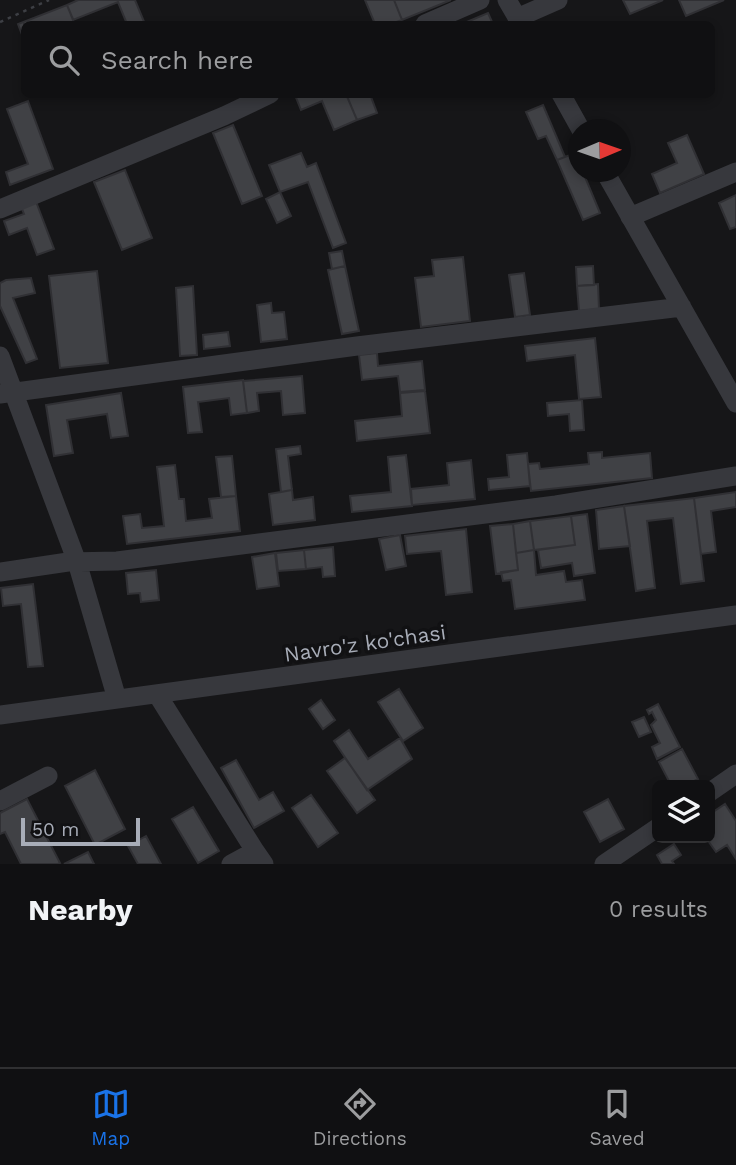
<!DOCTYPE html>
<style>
:root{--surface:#101012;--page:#1e1e20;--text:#f1f3f6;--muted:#9c9d9f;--line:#303032;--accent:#1a73e8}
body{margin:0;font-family:"Work Sans",sans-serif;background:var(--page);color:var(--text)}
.controls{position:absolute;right:21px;bottom:21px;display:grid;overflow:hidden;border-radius:10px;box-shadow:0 4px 10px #0003}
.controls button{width:63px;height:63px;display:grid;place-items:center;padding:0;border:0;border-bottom:2px solid var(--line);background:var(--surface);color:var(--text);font:35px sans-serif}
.compass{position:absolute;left:568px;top:119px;width:63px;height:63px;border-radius:50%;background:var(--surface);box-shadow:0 4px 10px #0003;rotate:88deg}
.scale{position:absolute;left:21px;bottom:18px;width:119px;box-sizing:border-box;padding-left:7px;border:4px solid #a8adb8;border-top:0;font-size:19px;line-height:24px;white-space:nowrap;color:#a8adb8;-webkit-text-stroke:5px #111113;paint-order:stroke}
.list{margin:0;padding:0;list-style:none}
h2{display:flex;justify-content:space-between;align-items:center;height:91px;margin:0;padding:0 28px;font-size:30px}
h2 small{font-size:23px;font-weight:400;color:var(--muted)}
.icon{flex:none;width:38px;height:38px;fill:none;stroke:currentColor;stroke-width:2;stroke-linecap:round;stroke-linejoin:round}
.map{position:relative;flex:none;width:736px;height:864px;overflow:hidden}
.search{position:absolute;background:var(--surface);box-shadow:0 4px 10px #0003;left:21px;right:21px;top:21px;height:77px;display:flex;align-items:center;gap:18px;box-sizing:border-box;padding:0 24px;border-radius:10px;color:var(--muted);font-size:26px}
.sheet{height:203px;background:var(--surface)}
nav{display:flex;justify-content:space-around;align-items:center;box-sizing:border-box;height:98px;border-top:2px solid var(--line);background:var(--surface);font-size:19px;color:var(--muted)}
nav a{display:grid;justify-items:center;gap:4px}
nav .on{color:var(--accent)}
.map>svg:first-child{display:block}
</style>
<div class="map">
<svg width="736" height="864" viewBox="0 0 736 864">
<rect width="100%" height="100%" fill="#161618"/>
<path fill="#404145" stroke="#303034" stroke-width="2" d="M78,0H135L145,24H127L118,2L73,20L67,5Z
M365,0H394L402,20L391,24H375Z
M394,0H451L402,20Z
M623,0H663L630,14Z
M679,0H724L686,16Z
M67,5L75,24H24V40L18,24Z
M488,13L493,24H462Z
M346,94H370L377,113L357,120Z
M346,94L357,120L334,130L322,101L301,110L295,95Z
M28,101L53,169L10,185L6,172L28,164L7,109Z
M543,105L565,157L557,160L546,136L538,139L526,112Z
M233,125L262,196L242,204L213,133Z
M687,135L704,174L660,193L652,174L677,163L668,143Z
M301,153L307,167L316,163L346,243L333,248L308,182L280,192L269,165Z
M575,153L578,161V172H583L600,213L583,220L557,160Z
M125,170L152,238L122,250L94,182Z
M280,192L291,216L277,223L266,199Z
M736,195V227L730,229L719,203Z
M35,199L54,249L37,255L27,228L9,235L4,221L24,214L20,204Z
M342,251L345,266L332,269L329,253Z
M463,257L470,321L421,327L415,278L434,276L432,260Z
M345,266L359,331L342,334L328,270Z
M593,266L594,285L577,286L576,267Z
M97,271L108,363L60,368L49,276Z
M524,273L530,315L515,317L509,275Z
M31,278L35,293L13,298L37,359L26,363L0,306V283L6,280Z
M598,284L599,309L579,311L577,286Z
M193,286L197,355L180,356L176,288Z
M271,303L272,313L284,312L287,339L261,342L257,305Z
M228,332L230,346L204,349L203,335Z
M595,338L601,397L579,399L575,355L527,361L525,346Z
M377,353L378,366L422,361L425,390L400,392L398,376L362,380L359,355Z
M302,376L305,413L283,415L281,391L257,393L259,411L247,413L243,381Z
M243,380L247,413L231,415L229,398L198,402L202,432L188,433L183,387Z
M425,391L430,433L357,441L355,421L402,416L400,393Z
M121,393L128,436L111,438L107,414L67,420L73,453L54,456L46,405Z
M582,400L584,430L570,431L569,414L548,416L547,403Z
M300,446L301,454L288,456L292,490L281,492L276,449Z
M602,452V458L650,453L652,478L531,491L528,464L539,463L540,469L589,464L588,453Z
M527,453L530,486L489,490L488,479L509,477L507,455Z
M406,455L412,506L352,512L350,496L391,492L388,457Z
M232,456L236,496L221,497L216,457Z
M471,460L475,499L412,505L411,489L449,485L447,463Z
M175,465L179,499H184L186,521L212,518L209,499L236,496L240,531L127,544L123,516L140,514L142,528L164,526L157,467Z
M292,490L293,500L313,497L315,520L273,525L269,494Z
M736,492V507L711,511L716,552L701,554L694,498Z
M694,498L704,581L681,584L673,518L647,521L655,588L636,591L624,506Z
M624,506L630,546L599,549L596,510Z
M587,514L595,573L574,576L572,563L541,568L538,550L575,545L571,516Z
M571,516L575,545L534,550L530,521Z
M530,521L534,550L516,553L513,524Z
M513,524L518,570L496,574L490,526Z
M466,529L472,592L446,595L441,551L407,554L405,536Z
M400,535L406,566L386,570L379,539Z
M333,547L335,576L323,577L322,567L306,569L304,550Z
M304,550L306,569L278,571L276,553Z
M534,550L536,575L564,571L566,582L582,580L585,600L515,609L511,580L503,581L501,572L518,570L516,553Z
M275,553L279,586L257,589L252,557Z
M156,570L159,600L141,602L140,593L128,594L126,573Z
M33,584L43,666L28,667L21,604L3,606L1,588Z
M399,689L423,728L403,741L378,702Z
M321,700L335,720L323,729L309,709Z
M658,704L680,747L657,759L652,747L660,743L651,725L656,720L652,712L649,714L647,710Z
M644,717L651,732L639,737L632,722Z
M349,730L368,759L400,738L412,759L367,790L334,741Z
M682,749L698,779L687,785H671L659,762Z
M345,758L375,800L357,813L327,771Z
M236,760L259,800L273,792L284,811L254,828L221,768Z
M95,770L125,829L95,845L65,786Z
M311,795L338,833L318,847L292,808Z
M27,799L60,863L58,864H21L5,832L0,834V813Z
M608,799L624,829L600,842L584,812Z
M725,804L736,821V859L727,845L716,852L706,838H710V814Z
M193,807L219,851L198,863L172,819Z
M146,836L161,864H138L128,846Z
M674,844L681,855L672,861L674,864H662L657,855Z
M88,852L94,864H64Z"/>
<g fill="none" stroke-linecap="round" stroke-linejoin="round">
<path stroke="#3d3f44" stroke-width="2.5" stroke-dasharray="3.5 5" stroke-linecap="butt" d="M0,22L49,0"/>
<path stroke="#37383d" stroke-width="19" d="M507,0L521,24
M517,18L558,0
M425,24L480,0
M561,94L581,130
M605,172L736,403
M0,209L224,116L270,94
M630,217L736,172
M0,356L77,562L117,699
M0,394L357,346L682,307
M0,572L68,562L117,561L556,505L736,476
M157,694L255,851L264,864
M0,715L736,615
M710,792L736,774
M0,801L48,776
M231,864L255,851
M604,864L657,828"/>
</g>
<g text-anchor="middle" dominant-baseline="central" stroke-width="7" stroke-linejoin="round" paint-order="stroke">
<g font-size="21" fill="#a8adb8" stroke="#111113">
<text transform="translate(365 643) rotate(-8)">Navro'z ko'chasi</text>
</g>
</g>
</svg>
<div class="controls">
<button><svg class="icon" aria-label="layers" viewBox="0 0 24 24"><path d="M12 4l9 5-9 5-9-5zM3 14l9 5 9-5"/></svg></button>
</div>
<svg class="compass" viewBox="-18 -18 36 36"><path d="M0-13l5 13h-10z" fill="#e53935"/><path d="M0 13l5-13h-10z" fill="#9c9d9f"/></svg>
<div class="scale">50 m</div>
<div class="search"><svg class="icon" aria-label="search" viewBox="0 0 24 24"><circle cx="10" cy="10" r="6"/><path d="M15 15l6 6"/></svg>Search here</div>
</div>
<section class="sheet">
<h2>Nearby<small>0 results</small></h2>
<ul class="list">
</ul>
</section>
<nav>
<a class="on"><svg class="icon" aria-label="map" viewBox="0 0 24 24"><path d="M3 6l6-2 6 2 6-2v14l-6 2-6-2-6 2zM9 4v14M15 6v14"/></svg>Map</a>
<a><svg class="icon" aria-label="directions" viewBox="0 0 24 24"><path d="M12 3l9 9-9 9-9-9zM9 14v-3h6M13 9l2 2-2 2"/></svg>Directions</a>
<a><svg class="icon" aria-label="saved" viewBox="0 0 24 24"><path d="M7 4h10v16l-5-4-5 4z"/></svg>Saved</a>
</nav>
